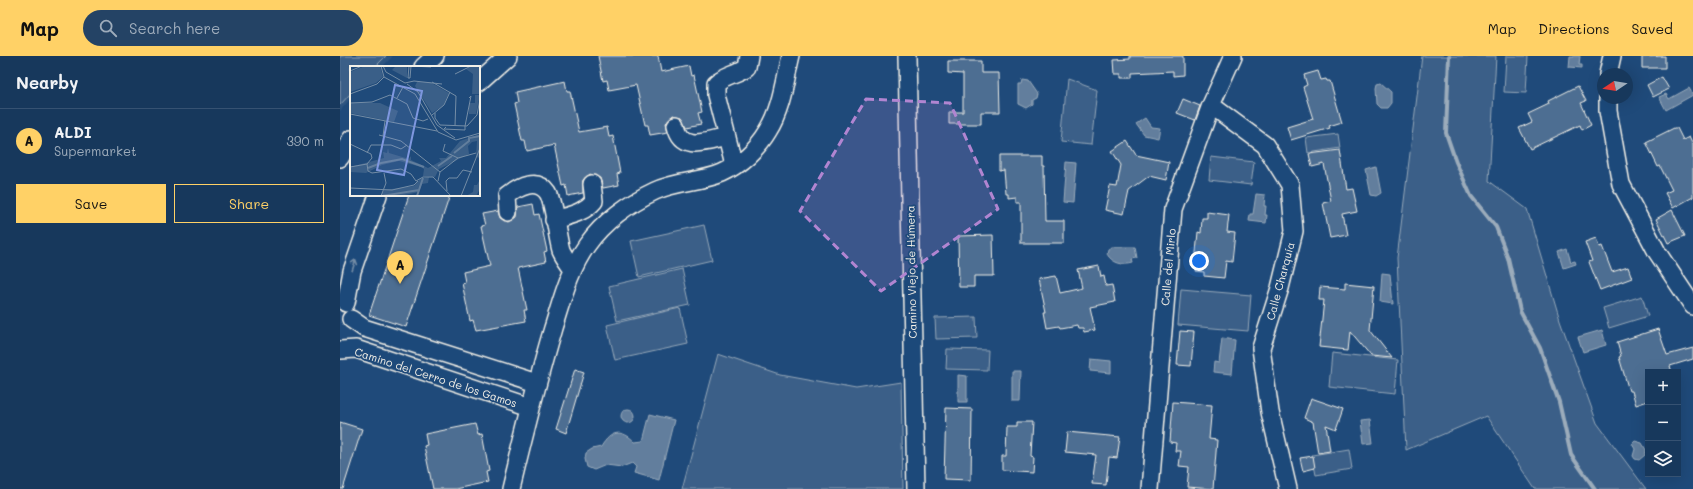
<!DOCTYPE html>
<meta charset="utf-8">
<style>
:root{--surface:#17385c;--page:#244365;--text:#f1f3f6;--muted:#9eacbb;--line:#365272;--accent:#ffd166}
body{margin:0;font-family:Mali,sans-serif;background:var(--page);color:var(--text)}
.controls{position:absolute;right:12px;bottom:12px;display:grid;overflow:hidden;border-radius:0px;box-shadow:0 4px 16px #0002}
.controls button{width:36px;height:36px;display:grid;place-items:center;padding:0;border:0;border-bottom:1px solid var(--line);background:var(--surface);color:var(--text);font:20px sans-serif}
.compass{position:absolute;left:1257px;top:12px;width:36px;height:36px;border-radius:50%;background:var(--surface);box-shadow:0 4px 16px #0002;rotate:258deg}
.you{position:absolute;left:859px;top:205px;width:14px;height:14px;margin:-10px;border:3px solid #fff;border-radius:50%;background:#1a73e8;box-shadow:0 0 0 6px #1a73e833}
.badge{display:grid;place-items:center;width:26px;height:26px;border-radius:50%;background:var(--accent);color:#111;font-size:13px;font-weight:700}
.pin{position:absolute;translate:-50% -33px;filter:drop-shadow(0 1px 2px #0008)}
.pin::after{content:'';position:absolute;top:21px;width:14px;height:12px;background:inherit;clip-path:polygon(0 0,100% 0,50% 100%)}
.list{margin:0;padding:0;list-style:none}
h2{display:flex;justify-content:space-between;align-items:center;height:52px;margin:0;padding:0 16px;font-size:17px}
h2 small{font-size:13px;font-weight:400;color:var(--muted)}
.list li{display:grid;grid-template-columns:26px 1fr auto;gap:12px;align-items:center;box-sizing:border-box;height:64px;padding:0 16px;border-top:1px solid var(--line)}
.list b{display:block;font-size:15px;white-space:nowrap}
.list p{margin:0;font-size:13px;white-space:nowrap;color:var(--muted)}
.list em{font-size:13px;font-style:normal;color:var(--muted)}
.actions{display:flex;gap:8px;padding:12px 16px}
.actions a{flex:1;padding:9px 0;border:1px solid var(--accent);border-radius:0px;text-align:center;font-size:14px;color:var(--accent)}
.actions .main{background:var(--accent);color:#111}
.icon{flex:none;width:22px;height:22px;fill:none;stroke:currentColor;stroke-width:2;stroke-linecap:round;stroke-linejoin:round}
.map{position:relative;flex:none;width:1353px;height:433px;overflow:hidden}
header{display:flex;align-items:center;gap:24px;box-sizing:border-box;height:56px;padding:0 20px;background:var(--accent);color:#111}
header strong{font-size:19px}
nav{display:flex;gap:22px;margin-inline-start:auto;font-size:14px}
.search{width:280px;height:36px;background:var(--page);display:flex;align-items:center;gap:10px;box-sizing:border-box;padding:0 14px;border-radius:22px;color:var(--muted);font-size:15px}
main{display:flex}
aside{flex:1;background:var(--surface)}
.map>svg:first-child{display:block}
</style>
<header>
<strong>Map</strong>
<div class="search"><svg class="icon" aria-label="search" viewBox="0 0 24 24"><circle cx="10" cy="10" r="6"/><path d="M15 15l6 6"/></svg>Search here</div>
<nav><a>Map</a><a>Directions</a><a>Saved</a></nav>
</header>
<main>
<aside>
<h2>Nearby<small></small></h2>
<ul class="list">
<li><span class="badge">A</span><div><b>ALDI</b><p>Supermarket</p></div><em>390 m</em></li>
</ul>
<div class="actions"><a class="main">Save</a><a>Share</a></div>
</aside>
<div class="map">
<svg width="1353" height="433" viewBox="0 0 1353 433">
<rect width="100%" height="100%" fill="#1f4a7a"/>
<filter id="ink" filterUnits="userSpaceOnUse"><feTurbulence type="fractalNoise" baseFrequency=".025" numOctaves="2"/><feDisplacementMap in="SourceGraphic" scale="8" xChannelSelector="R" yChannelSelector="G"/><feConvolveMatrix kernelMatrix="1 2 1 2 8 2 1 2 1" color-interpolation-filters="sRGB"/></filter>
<g filter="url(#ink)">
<path fill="#2d5581" d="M0,0H53L42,11H11V42L0,55Z"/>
<path fill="#3a5f88" stroke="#97a8b8" d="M0,0H46L35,11H11V37L0,49Z
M1082,0H1156L1149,125L1187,153L1220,264L1257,367L1306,433H1195L1146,360L1066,394L1057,202Z
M1166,0H1188L1186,37L1164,36Z
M727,23L757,34L751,89L721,86Z
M998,78L1000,92L968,97L966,82Z
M871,101L914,106L911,129L869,124Z
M364,169L372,204L299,221L291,185Z
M342,213L350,249L277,265L269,230Z
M841,233L911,239L908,275L838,269Z
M1302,240L1308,260L1269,272L1263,252Z
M340,252L348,288L275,304L267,269Z
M636,261L637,282L596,283L595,262Z
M607,293L648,294L647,314L606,313Z
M992,297L1058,304L1055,338L989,331Z
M378,298L440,319L516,333L561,326L563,433H342Z
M1009,393L1012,413L976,419L972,399Z"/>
<path fill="#627e9d" stroke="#9cacbb" d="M1230,0H1240L1239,9H1242V12L1229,11Z
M682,24L688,25L697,38L696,42L692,44V48L686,52L678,48V28H681Z
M1041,27L1051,36V47L1047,52H1041L1037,48L1036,32L1037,28Z
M1349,32L1353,39L1326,54L1319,41L1326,38L1329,43Z
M805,62L811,71L820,72L818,82L804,79L796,68Z
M726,106L736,107L733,147L723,146Z
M1036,111L1041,137L1036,140L1031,139L1026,114Z
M916,138L925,139L924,150H926L925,159H927L926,167L909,165L910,158H913Z
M772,191H795L797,202L792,203L793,207C783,210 772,207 767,198L768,193Z
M1227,193L1231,206L1235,205L1236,208L1224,212L1219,196Z
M1042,217L1050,218L1053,248L1040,246Z
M1262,274L1266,289L1243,296L1238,281Z
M882,282L895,284L892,318L873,316L874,306L879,307Z
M751,303L771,305V317L750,315Z
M672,315H681L680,345H672Z
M618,319L627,320V346H618Z
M281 360a7 7 0 1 1 14 0a7 7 0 1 1-14 0Z
M310,358L334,364L319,424L294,417L296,411L292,407L282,411L266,409L254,414L247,411L245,403L246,397L252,393L261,391C271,374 282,373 295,386L303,385Z
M1030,364L1033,387L1023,388L1020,365Z
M1295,385L1302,387L1306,394L1305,399L1299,404L1295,403L1293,400L1295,393L1292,388Z"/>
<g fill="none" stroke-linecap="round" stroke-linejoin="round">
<path stroke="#9cacbb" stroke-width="4" d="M1109,0L1106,77L1116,106L1131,140L1156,171L1168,202L1180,255L1200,292L1219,346L1231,399L1255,433"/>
</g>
<path fill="#4d6e92" stroke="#f4f1e8" d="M258,0H318L321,16L349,10L351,20L354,19L362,56L358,57L361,68L347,71L342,61L333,59L326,67L328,76L310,79L308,69H305L296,29L269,34L267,24L263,25Z
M790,0H843V19L833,20V15L792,17V22H781V18H775L774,4L790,3Z
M1325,0V12H1302V1Z
M608,5H641V17H659L660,56H641V68H609V56H623V18L608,17Z
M978,15L981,24L986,23L987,25H990L1002,66L989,70L990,72L951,84L947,71L973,63L963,31L967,29L964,19Z
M1322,21L1329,33L1313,41L1307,29Z
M225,25L227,35H230L239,76L267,71L269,81L273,80L280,117L277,118L279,129L263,132L260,122L250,118L243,124V137L228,140L226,129L223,130L214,89L187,95L185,85H182L174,48L177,47L175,36Z
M1238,30L1246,45L1241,47L1251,69L1242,74L1240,69L1190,93L1179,72L1192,66L1188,58L1209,48L1208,45Z
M843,43L860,50L855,64L837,57Z
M1334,72H1337L1343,84L1349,81L1353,89V141L1333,152L1325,137L1332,134L1320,110L1318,111L1306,86Z
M787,85L796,99L829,106L826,124L809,120L789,135L784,158L765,154L770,130L777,131L781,109L772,95Z
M1000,94L1006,133L1012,132L1017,155L1002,158L1006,179L990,182L983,147L991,145L984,108L972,111L969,98Z
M659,100H702V110H704L705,165H724V187H681V146H677V141L669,142V138H666L664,114L659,115Z
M69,139H110L66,271L29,259Z
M193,148L195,159L199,158L207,195L204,196L206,206L178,212L187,254H184L186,265L136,274L133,264L130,265L122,227L125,226L123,216L150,210L141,170L145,169L142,158L158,155L160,162L169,166L177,161L178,151Z
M1332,154L1345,180L1328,187L1316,163Z
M867,156L889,159L887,176L895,177L892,206L886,205L884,222L864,220V216L856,215L857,207H855L858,176L861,177L862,162H867Z
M653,179L654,220H634V231H619L618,180Z
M1256,182L1259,191L1262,190L1272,216L1288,211L1292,222L1260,234L1249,206L1252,205L1245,186Z
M759,210L761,221L764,220L766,230L772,229L775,246L750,251L755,274L744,276L743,272H738L737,269L720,272L719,270L707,272L704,256H706L699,223L716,220L720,237L742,232L738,214Z
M1005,227L1034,230L1030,274L1052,302L1031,300L1010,275L1008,294L979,291L984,244H979L980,231L1005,233Z
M1318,273L1327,299L1353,292V303L1330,310L1332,316H1308V345L1296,349L1292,335H1289L1279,301L1281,300L1277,286Z
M840,275L854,276L851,310L837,309Z
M235,313L244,316L226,377L216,373Z
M971,342L1003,353L996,373L986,369L990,395L978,397L973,366L964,362Z
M833,346L872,349L869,383L877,384L873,433L847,431L849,411L839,410L841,395H835L836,387L830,386Z
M606,352L632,353L631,424L604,423Z
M0,366L22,373L3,433H0Z
M677,366H692L690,400L693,401L692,416L662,414V400H666L667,371H677Z
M135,368L138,379L142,378L149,415L146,416L148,426L115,433H93L84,390L87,389L85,378Z
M727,376L780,381L777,402L769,401L766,429L752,428L756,399L725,396Z
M973,400L975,412L963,415L960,402Z"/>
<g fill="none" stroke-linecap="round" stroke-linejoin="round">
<g stroke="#f4f1e8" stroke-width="20">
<path id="minor" d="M567,0L576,433
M83,11L95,0
M1268,18L1272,0
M139,26L168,0
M1268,42V55L1281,128L1317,196L1353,250
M871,49L925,89L950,129L954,175L940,232L921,292L930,356L948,433
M336,69C342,97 367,85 387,81
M0,102L11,83
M394,109L376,39V27C385,19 397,18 407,11L409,0
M168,156L167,140C178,131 197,121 208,137C214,147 217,181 221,194C224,201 229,207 233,213
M214,164C230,159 244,157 254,145L252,128
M6,247L12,215L38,139
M11,263L24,272L197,327
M1,294L16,293L191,351
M171,433C184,379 197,326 213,272C222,244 229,214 247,189C263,166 289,147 315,135C336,125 361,126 382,117C400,109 418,92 428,75C442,53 445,25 451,0
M810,433L833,153L871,49L893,0"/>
</g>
<use href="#minor" stroke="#1f4a7a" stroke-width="17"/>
</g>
<defs><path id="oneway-shaft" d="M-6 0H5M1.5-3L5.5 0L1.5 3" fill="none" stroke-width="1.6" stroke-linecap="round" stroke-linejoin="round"/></defs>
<use stroke="#748da6" href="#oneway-shaft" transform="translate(14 209) rotate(-72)"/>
</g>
<path fill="#b185d1" fill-opacity="0.2" stroke="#b185d1" stroke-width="3" stroke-dasharray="8 5" stroke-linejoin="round" d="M526,43L610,47L658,153L541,235L460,155Z"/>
<g text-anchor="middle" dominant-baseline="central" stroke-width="3.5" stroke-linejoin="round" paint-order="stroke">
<g font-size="11" fill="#f4f1e8" stroke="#1f4a7a">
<text transform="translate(828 211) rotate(-85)">Calle del Mirlo</text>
<text transform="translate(571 216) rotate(-91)">Camino Viejo de Húmera</text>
<text transform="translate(940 225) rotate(-75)">Calle Charquía</text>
<text transform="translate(96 321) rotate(18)">Camino del Cerro de los Gamos</text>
</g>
</g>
<g transform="translate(10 10)">
<rect width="130" height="130" fill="#1f4a7a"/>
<path d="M15,0H30L33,11L26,17L0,26V6ZM46,0L57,1V12L42,4ZM122,0H130V28H122L123,8L116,3ZM67,16H80L99,27L93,40L82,47L65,20ZM125,29H130L126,48H119V37H125ZM0,37H30L48,45L44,56L0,47ZM130,68V92L126,91L127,75L122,76L118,80L119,88L89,103L85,111L73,110L74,103L71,101L49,95L32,99L16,107L0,106V101L34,92L33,86L37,87L38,82L39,87L59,93L61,90V94L78,102L91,95L89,92H96L110,75ZM79,111L78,117L72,118L69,126L50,130H20L31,129L34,124L64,120L70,113ZM130,113V123L126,130H116L123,126L124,119H127Z" fill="#3a5f88"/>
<path fill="none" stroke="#627e9d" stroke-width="2" d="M104,87L119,75V72L130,70M88,100L102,90M18,102L31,97L52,93L74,101M32,130L69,124M67,130L73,112"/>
<path fill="none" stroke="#748da6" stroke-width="1" d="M31,0L34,11L65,28L88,66L106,74L130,67M33,0L36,6L55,17L64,15L92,18M59,0L58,12H60L61,0M61,0L81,1M0,5L12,0M105,8L121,0M82,16L106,30L105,60M57,18L68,26L87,59L105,72M0,28L27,18L34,11M47,32L53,21M0,37L22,36L40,29L57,38L63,52L73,55L78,53M85,47V52L90,59L117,60L127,49L130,33M0,48L87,65M82,49L94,39L100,26M115,60L121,30L119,32M96,61L94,63L115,64V60M29,69L51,75L90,106M33,70L35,55M0,78L21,88L22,92L17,98M95,78L93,85L108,92M17,87L21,79H41L51,83L57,79M17,98L18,105L22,107L51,103L61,108L66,115L73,111H83L101,130M0,101L17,98M88,115L90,106L108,92L126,87M0,122L42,124L64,119L68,115M97,125L96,115L99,112H107L113,104L122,106M31,130L36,117L34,107M111,130L130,82"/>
<path fill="#7e97df" fill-opacity="0.15" stroke="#7e97df" stroke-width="2" d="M45,19L72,25L54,109L27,104Z"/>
<rect width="130" height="130" fill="none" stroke="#f4f1e8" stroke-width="2"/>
</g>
</svg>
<div class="controls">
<button>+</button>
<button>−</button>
<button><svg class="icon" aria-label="layers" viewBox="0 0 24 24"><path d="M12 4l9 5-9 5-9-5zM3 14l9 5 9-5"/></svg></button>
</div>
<svg class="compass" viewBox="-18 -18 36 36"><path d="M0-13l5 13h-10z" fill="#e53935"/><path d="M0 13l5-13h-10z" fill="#9eacbb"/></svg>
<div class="you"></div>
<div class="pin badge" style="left:60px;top:228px">A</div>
</div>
</main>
